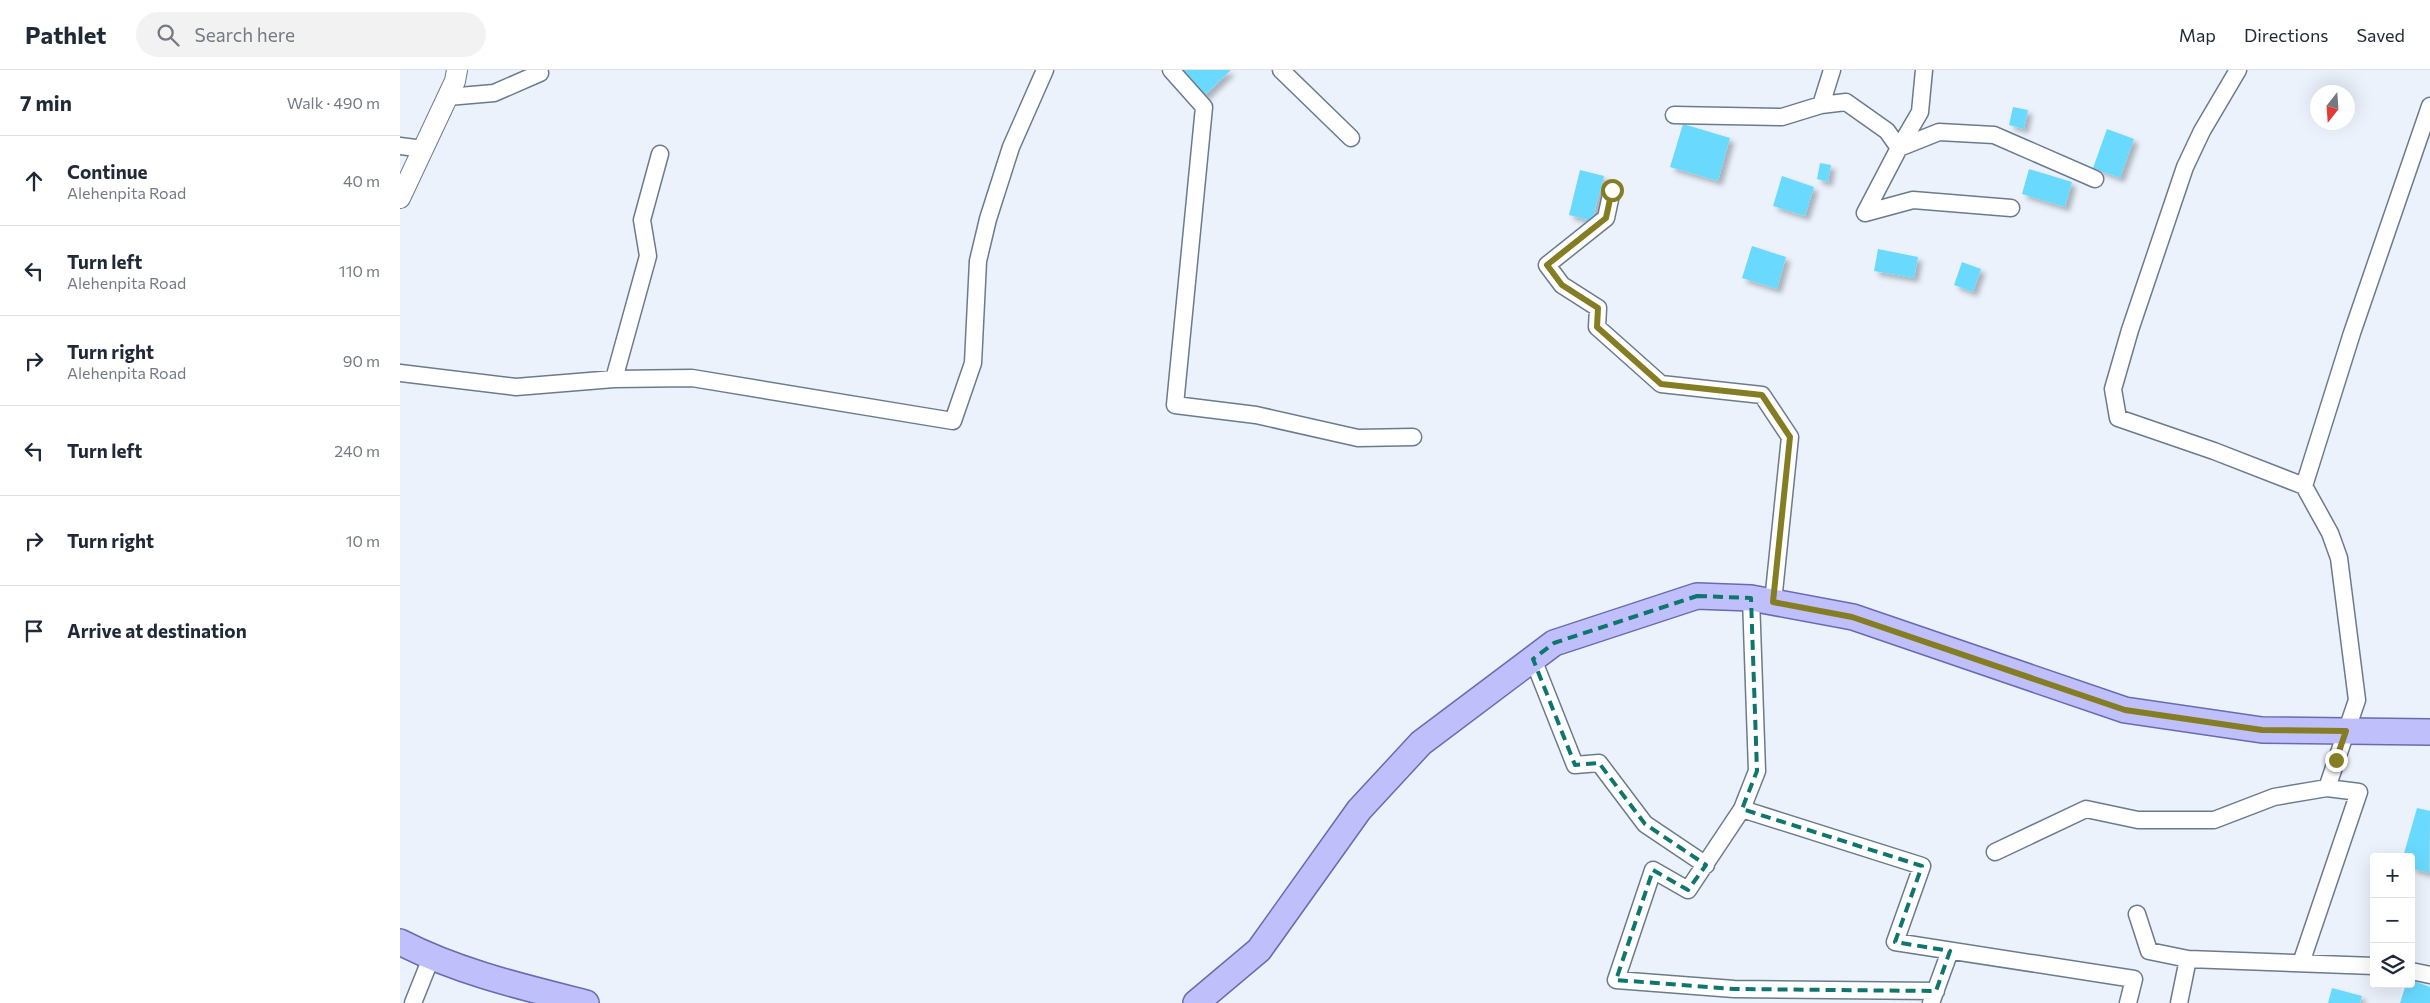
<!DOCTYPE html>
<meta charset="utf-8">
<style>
:root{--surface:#fff;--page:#f2f2f3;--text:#1f2937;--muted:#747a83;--line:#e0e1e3}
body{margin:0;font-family:Commissioner,sans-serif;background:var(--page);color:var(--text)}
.controls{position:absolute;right:15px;bottom:15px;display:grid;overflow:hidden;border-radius:5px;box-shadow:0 5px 20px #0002}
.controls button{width:45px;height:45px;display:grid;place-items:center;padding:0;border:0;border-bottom:1px solid var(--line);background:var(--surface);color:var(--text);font:25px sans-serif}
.compass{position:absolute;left:1910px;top:15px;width:45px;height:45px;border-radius:50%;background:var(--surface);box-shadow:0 5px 20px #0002;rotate:197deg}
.stop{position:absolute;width:15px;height:15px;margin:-11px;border:4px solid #857d24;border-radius:50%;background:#fff}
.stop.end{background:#857d24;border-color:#fff;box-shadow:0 1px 5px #0008}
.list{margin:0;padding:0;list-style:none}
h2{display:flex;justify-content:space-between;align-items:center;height:65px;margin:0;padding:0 20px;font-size:21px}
h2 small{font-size:16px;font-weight:400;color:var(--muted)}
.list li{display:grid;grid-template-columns:32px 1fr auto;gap:15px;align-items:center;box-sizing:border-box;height:90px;padding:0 20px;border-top:1px solid var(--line)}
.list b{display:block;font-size:19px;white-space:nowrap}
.list p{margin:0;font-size:16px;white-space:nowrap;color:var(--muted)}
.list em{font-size:16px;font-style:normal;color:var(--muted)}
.icon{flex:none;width:28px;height:28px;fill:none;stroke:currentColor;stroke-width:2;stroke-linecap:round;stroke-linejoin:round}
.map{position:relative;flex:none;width:2030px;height:933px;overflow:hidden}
header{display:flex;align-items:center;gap:30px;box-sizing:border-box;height:70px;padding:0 25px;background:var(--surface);border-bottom:1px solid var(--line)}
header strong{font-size:24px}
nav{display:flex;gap:28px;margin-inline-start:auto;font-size:18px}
.search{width:350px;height:45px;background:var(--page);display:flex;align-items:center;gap:12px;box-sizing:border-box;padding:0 18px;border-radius:28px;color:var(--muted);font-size:19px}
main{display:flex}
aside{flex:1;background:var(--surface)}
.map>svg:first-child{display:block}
</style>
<header>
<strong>Pathlet</strong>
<div class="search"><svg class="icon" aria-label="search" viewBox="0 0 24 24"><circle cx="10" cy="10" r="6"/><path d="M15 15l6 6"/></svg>Search here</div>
<nav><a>Map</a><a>Directions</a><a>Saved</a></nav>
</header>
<main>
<aside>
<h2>7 min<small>Walk · 490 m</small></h2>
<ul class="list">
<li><svg class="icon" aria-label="ahead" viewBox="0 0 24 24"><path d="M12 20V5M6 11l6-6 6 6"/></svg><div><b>Continue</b><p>Alehenpita Road</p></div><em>40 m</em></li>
<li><svg class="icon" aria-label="left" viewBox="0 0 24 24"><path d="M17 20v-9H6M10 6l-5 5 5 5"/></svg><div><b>Turn left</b><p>Alehenpita Road</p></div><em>110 m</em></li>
<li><svg class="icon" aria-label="right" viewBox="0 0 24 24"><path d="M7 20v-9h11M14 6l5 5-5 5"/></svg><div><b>Turn right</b><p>Alehenpita Road</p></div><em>90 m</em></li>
<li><svg class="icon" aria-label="left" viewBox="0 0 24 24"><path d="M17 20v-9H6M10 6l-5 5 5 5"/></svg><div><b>Turn left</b></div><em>240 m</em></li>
<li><svg class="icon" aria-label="right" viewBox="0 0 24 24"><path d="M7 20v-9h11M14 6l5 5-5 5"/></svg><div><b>Turn right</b></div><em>10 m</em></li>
<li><svg class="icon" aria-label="arrive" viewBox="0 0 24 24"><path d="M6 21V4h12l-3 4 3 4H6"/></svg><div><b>Arrive at destination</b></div></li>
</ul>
</aside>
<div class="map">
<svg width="2030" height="933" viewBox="0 0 2030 933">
<defs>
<filter id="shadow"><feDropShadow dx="4.5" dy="4.5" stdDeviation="2.5" flood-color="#0004"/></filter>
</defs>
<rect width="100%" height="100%" fill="#ebf2fb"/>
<path fill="#69d9fe" filter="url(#shadow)" d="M781,0H831L802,28Z
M1613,37L1628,40L1624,59L1609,55Z
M1283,54L1330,68L1318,111L1270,97Z
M1707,59L1734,69L1720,108L1693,98Z
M1420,93L1431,95L1428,112L1417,109Z
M1629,99L1672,112L1665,137L1622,124Z
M1180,100L1204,106L1192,151L1169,145Z
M1382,106L1414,117L1405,146L1373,136Z
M1352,176L1386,187L1377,219L1342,208Z
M1478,179L1518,187L1514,208L1474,201Z
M1562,192L1581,199L1573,222L1554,215Z
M2017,738L2030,741L2029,803L2011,798V787H2003Z
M2011,910L2030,917V933H2000L2006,914H2011Z
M1932,918L1962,926L1960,933H1928Z"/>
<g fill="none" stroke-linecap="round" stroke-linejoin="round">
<g stroke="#6a7b8e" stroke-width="19">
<path id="minor" d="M771,0L804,37L775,335L856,345L958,368L1013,367
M881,0L951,68
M1838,0L1802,61L1785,97L1730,260L1713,319L1718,348L1814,381L1904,416L1930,463L1939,488L1957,630L1927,718L1959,722L1901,893
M48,27L94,23L140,3
M1421,35L1446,32L1487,61L1499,78L1465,143L1513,130L1611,138
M1274,45L1382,47L1421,35L1432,0
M0,76L23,79
M1499,78L1539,62L1594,65L1695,109
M1499,78L1520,42L1524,0
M1212,120L1206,148L1147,195L1162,215L1198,238L1197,257L1261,314L1362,325L1390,367L1373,532
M0,303L116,317L214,309L292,308L553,351L573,293L578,191L588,149L611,77L645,0
M214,309L248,186L242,150L260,84
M1904,416L1952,263L2030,36
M1351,528L1357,701L1342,739L1522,796L1495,872L1734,909L1728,933
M1133,589L1175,695L1199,693L1245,754L1306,795
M1342,739L1288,820L1253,800L1216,910L1334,919L1536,921
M1595,782L1686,739L1738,750H1814L1874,727L1927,718
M1737,844L1749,881L1788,889
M2011,901L2030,905
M13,933L31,888
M1531,933L1550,881
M1779,933L1788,889L1974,896"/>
</g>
<g stroke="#6a7b8e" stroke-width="22">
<path id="tertiary" d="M0,128L55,11L57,0"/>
</g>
<g stroke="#686bae" stroke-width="28">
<path id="primary" d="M0,872C58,902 123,917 186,933
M796,933L859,880L959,740L1021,673L1154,573L1297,526L1351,528L1453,547L1725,640L1862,660L2030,662"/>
</g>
<use href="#minor" stroke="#fff" stroke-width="16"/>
<use href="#tertiary" stroke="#fff" stroke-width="20"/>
<use href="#primary" stroke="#bfc0fb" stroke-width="25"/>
</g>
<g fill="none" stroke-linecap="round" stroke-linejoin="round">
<path stroke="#857d24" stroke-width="6" d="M1212,120L1206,148L1147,195L1162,215L1198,238L1197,257L1261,314L1362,325L1390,367L1373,532L1452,547L1725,640L1862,660L1946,661L1936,690"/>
</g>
<path fill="none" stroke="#0f766e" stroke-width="4" stroke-dasharray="10 6" stroke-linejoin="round" d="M1297,526L1351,528L1357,701L1342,739L1522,796L1495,872L1550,881L1536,921L1334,919L1216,910L1253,800L1288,820L1306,795L1245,754L1199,693L1175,695L1133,589L1154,573Z"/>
</svg>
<div class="controls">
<button>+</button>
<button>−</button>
<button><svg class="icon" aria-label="layers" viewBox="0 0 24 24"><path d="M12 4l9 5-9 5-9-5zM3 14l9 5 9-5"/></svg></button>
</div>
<svg class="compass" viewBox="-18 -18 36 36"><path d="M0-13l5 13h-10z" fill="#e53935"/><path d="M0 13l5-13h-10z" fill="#747a83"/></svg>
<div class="stop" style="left:1212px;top:120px"></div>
<div class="stop end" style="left:1936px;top:690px"></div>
</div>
</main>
